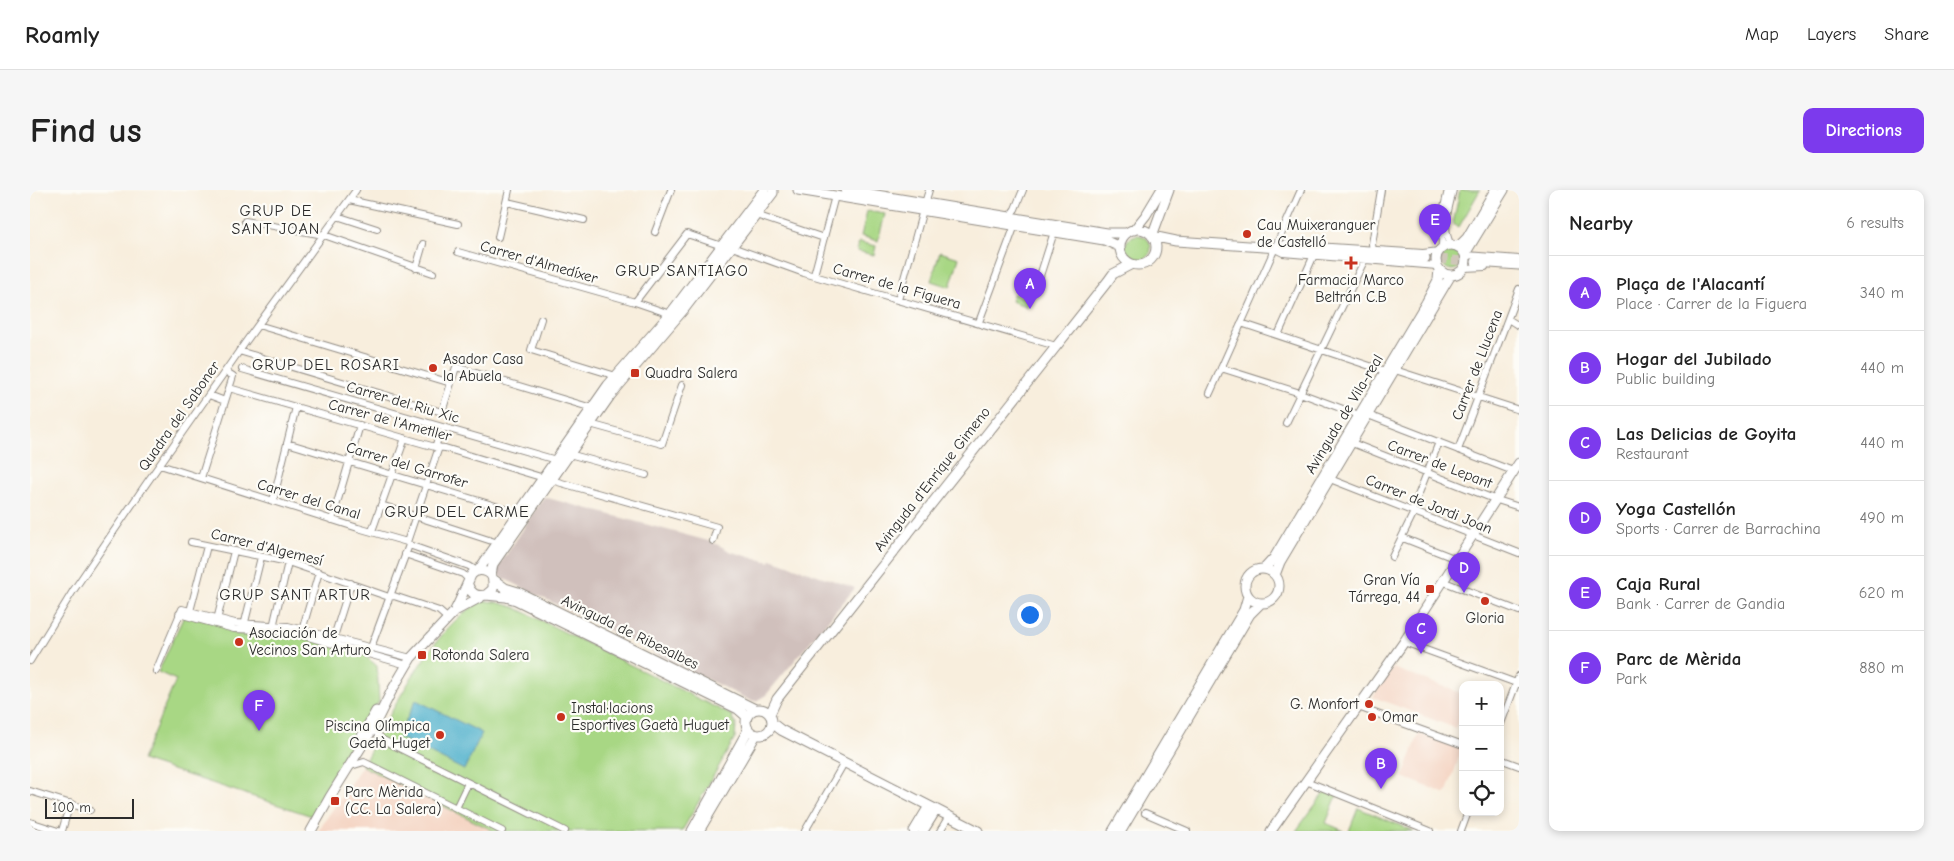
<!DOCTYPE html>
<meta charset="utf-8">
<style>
:root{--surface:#fff;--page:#f6f6f6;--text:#222;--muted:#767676;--line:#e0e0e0;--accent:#7c3aed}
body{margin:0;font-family:"Comic Neue",sans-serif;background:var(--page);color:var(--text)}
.controls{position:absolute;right:15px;bottom:15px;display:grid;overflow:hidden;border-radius:10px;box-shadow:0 2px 8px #0003}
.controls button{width:45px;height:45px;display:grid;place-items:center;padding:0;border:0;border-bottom:1px solid var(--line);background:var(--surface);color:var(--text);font:25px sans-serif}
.scale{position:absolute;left:15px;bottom:12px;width:89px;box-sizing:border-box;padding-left:5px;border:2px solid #2b2b2b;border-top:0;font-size:14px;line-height:18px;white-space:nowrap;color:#2b2b2b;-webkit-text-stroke:4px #fdfcf7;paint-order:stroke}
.you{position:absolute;left:999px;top:424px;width:18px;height:18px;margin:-12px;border:4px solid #fff;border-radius:50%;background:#1a73e8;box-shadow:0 0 0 8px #1a73e833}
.badge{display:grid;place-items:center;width:32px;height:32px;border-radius:50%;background:var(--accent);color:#fff;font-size:16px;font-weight:700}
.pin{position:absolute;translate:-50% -41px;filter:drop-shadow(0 1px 2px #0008)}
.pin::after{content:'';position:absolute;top:26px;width:18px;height:15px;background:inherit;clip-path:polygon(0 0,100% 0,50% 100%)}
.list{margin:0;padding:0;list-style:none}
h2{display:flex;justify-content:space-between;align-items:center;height:65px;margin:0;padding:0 20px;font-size:21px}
h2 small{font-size:16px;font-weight:400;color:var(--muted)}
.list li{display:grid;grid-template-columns:32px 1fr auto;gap:15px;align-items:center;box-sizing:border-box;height:75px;padding:0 20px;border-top:1px solid var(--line)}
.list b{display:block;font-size:19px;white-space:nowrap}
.list p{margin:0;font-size:16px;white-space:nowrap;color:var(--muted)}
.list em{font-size:16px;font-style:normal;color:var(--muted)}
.icon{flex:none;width:28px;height:28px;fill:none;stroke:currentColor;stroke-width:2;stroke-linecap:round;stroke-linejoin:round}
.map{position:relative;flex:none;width:1489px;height:641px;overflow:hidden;border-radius:10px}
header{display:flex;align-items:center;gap:30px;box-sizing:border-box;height:70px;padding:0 25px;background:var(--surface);border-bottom:1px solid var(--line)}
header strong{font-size:24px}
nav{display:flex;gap:28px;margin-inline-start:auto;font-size:18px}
.intro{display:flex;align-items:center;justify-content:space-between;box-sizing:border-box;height:120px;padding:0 30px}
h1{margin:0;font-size:35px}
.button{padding:12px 22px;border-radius:10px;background:var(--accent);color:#fff;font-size:18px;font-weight:700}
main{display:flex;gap:30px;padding:0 30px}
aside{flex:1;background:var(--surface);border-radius:10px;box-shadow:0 2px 8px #0003}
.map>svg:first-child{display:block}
</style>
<header>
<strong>Roamly</strong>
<nav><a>Map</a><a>Layers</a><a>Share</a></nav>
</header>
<div class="intro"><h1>Find us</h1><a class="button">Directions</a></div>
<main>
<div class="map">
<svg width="1489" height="641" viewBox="0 0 1489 641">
<rect width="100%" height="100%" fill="#fdfcf7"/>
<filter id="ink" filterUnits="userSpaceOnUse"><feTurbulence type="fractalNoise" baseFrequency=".02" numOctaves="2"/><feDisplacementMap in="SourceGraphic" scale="10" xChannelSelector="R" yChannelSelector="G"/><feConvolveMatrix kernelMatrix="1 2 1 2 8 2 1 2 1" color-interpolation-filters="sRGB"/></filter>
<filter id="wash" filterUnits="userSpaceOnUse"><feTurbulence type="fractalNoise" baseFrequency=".0096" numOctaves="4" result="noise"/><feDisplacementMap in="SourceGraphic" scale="20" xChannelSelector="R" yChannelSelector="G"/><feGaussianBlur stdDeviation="1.12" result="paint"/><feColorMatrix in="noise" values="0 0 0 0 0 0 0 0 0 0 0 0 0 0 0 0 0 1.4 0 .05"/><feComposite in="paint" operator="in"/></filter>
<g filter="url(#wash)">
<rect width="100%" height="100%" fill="#f8eedd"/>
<path fill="#f4d3c1" d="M1363,478L1433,504V521L1425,538L1343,507Z
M1389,544L1432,559L1416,604L1373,587Z
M332,576L464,641H288Z"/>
<path fill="#d0c0bc" d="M514,307L682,352L702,362L740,372L741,369L825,398L736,505L726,511L719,510L471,387L468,384L467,379Z"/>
<path fill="#a8d784" stroke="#6a8158" d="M1430,0H1450L1429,37L1423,34Z
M837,21L855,24L848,51L831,46Z
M1095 58a13 13 0 1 1 26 0a13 13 0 1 1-26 0Z
M829,52L846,56L844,65L827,61Z
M1412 70a10 10 0 1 1 20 0a10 10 0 1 1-20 0Z
M910,62L929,68L920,97L901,91Z
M983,104L1000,109L998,117L981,111Z
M454,411L466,412L484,417L703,526L702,529L706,534L705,548L652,641H464L332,576C358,530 405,430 454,411Z
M154,426L260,444L334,465L347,476L349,511L285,627L112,570L146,490L128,482Z
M1297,599L1308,603L1296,633L1314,641H1266Z
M1328,618L1384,641H1319Z"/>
<path fill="#4cafcb" stroke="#3c6d7b" d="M386,510L452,543L434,580L368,547Z"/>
</g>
<g filter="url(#ink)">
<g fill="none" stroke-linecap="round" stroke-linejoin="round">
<path stroke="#cfc7b9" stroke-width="9" stroke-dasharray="9 4.5" stroke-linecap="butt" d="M1395,68L1446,72"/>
<g stroke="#928c84" stroke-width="8">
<path id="street" d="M319,10L428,34
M477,12L554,30
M895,13L899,0
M726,25L794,48
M307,26L347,39
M979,27L985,19L993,0
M215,31L294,45L403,83
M625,42L641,0
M468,47L479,0
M1421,55C1411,37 1419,19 1423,0
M702,57L774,83L1026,156
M1247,57L1255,54L1393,63L1409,61
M1412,58L1411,31L1418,0
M1247,60L1253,63L1407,76
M1343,60L1342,54L1351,0
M428,62L605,112L640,124
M1436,65L1489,69
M386,78L393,54
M1434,78L1455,77
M784,85L805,6
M1008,92L1024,42
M868,110L893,20
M605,112L657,44L692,56
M511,129L501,160L586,186
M1478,129L1489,136
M949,132L985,35
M1211,133L1355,181
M228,135L421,193
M1248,145L1284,65
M209,161L412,222L426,177L562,218
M1191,178L1270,203L1329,225
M212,179L526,270
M1365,180L1489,220
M199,198L405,257L415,258L514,288
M1180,203L1271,0
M179,205L195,211
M1338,225L1483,281
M1256,233L1335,69
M560,234L632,254L652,195
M257,253L489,323
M1322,253L1464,309L1489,317
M405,257L412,238
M1428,260L1489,99
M539,264L616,285
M130,275L328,338L377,352L379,355L439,376L447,381
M171,288L203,186L195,181
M1300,289L1489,363
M521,290L687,337L683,351
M243,311L266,217
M351,315L468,353
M1382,321L1409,252
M302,330L330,235
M342,341L375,248
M1373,348L1426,369
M161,352L258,372L359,407L364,406L409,421L417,428
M377,352L409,257
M375,364L433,384L439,390
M1362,367L1384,322
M1412,391L1489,421
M149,424L204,439L257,441L377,475
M159,425L177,356
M187,430L204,361
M214,436L231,367
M243,437L258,372
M271,444L289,382
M303,450L321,393
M1374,452L1489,494
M340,460L379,355
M0,471L43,401L116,294L217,150L326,0
M126,481L152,419L205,433L258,436L381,468
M1328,517L1433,555
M1470,536L1489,486
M343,538L351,549L535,641
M1470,569L1489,576
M321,576L334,572L472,641
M1276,591L1400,641
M0,601L60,620
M426,618L438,593
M1115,623L1157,641
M0,632L28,641
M32,641L40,613
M775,641L814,573
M910,641L919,626
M1431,641L1438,622"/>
</g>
<g stroke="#928c84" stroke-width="11">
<path id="secondary" d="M768,0L1050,46L1074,50L1090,57
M816,0L1077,43H1097
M1090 57a18 18 0 1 1 36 0a18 18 0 1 1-36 0Z
M1104,40L1116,25L1131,0
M1122,46L1146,51L1395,68
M1122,46L1139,0
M1406 70a15 15 0 1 1 30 0a15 15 0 1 1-30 0Z
M1428,57L1437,48L1465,0
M1435,64L1474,0
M1446,72L1489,75
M1215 396a17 17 0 1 1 34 0a17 17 0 1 1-34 0Z
M1234,379L1244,368L1396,113L1408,90L1409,79
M448,381L578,195L640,124L734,0
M461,385L463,374L580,206L655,118L743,3V0
M1245,385L1250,372L1421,85
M464,390L475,398L488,402L725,519
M456,405L476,407L486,410L708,519L716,526
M425,420C429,414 440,386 442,384C446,380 452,380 457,382C464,385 463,392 463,399L456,405C447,407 441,404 438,395
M716 532a13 13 0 1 1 26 0a13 13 0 1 1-26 0Z
M740,524L747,509L1078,91L1083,84L1102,74
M742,533L751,540L948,641
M327,555L346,521
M281,641L300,607L343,538L361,502L381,468L425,421L451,407
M662,641L718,540
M669,641L726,545
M884,641L899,616
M893,641L906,620
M1083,641L1214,420L1218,406
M1091,641L1220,424L1231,413
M1241,641L1374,452L1489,273"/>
</g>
<use href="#street" stroke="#fff" stroke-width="6"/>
<use href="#secondary" stroke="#fff" stroke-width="9"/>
</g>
</g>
<g fill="#c8321e" stroke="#fdfcf7" stroke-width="2">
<circle cx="1217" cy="44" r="5"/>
<path d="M1318.5 65.5h5v5h5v5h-5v5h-5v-5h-5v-5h5z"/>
<circle cx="403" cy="178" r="5"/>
<rect x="600" y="178" width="10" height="10" rx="2.5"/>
<rect x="1395" y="394" width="10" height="10" rx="2.5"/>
<circle cx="1455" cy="411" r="5"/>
<circle cx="209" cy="452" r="5"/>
<rect x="387" y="460" width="10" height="10" rx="2.5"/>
<circle cx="1339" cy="514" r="5"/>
<circle cx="531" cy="527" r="5"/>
<circle cx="1342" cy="527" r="5"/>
<circle cx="410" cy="545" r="5"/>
<rect x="300" y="606" width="10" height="10" rx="2.5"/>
</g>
<g text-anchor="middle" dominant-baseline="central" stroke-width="4.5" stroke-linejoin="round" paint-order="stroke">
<g font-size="15" fill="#2b2b2b" stroke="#fdfcf7" text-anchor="start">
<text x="1227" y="35">Cau Muixeranguer<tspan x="1227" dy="17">de Castelló</tspan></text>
<text x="1321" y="90" text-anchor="middle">Farmacia Marco<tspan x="1321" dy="17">Beltrán C.B</tspan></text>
<text x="413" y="169">Asador Casa<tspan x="413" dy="17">la Abuela</tspan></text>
<text x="615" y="183">Quadra Salera</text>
<text x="1390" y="390" text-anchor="end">Gran Vía<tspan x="1390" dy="17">Tárrega, 44</tspan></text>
<text x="1455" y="428" text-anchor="middle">Gloria</text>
<text x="219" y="443">Asociación de<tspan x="219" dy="17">Vecinos San Arturo</tspan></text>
<text x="402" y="465">Rotonda Salera</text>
<text x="1329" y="514" text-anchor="end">G. Monfort</text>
<text x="541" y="518">Instal·lacions<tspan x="541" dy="17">Esportives Gaetà Huguet</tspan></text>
<text x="1352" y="527">Omar</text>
<text x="400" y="536" text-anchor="end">Piscina Olímpica<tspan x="400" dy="17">Gaetà Huget</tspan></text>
<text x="315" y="602">Parc Mèrida<tspan x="315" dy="17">(CC. La Salera)</tspan></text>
</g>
<g font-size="15" fill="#2b2b2b" stroke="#fdfcf7">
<text transform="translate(509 72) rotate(16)">Carrer d'Almedíxer</text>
<text transform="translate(867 96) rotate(16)">Carrer de la Figuera</text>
<text transform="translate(1447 175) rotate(-69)">Carrer de Llucena</text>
<text transform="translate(373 212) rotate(16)">Carrer del Riu Xic</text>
<text transform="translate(1314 224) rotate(-59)">Avinguda de Vila-real</text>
<text transform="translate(149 226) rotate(-55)">Quadra del Saboner</text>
<text transform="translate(360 230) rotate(15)">Carrer de l'Ametller</text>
<text transform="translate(1410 274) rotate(21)">Carrer de Lepant</text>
<text transform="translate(377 275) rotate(17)">Carrer del Garrofer</text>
<text transform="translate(902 289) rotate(-52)">Avinguda d'Enrique Gimeno</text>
<text transform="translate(279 309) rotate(17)">Carrer del Canal</text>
<text transform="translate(1399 314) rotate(22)">Carrer de Jordi Joan</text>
<text transform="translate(237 357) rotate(14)">Carrer d'Algemesí</text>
<text transform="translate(600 442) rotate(26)">Avinguda de Ribesalbes</text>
</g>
<g font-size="16" letter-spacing="1" fill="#2b2b2b" stroke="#fdfcf7">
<text x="246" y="21">GRUP DE<tspan x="246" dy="18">SANT JOAN</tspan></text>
<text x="652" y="81">GRUP SANTIAGO</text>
<text x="296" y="175">GRUP DEL ROSARI</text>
<text x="427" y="322">GRUP DEL CARME</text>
<text x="265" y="405">GRUP SANT ARTUR</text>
</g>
</g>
</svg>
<div class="controls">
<button>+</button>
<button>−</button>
<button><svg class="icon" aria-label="locate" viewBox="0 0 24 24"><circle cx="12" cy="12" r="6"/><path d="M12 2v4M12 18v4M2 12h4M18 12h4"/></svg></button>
</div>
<div class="scale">100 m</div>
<div class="you"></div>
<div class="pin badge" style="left:1000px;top:119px">A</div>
<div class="pin badge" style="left:1351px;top:599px">B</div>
<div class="pin badge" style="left:1391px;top:464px">C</div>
<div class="pin badge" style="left:1434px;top:403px">D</div>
<div class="pin badge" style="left:1405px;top:55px">E</div>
<div class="pin badge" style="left:229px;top:541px">F</div>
</div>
<aside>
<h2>Nearby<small>6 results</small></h2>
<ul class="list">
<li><span class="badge">A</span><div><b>Plaça de l'Alacantí</b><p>Place · Carrer de la Figuera</p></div><em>340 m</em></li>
<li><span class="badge">B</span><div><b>Hogar del Jubilado</b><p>Public building</p></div><em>440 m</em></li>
<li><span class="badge">C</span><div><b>Las Delicias de Goyita</b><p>Restaurant</p></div><em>440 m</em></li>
<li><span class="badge">D</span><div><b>Yoga Castellón</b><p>Sports · Carrer de Barrachina</p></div><em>490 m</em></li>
<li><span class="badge">E</span><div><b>Caja Rural</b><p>Bank · Carrer de Gandia</p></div><em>620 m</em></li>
<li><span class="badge">F</span><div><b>Parc de Mèrida</b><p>Park</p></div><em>880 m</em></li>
</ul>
</aside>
</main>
